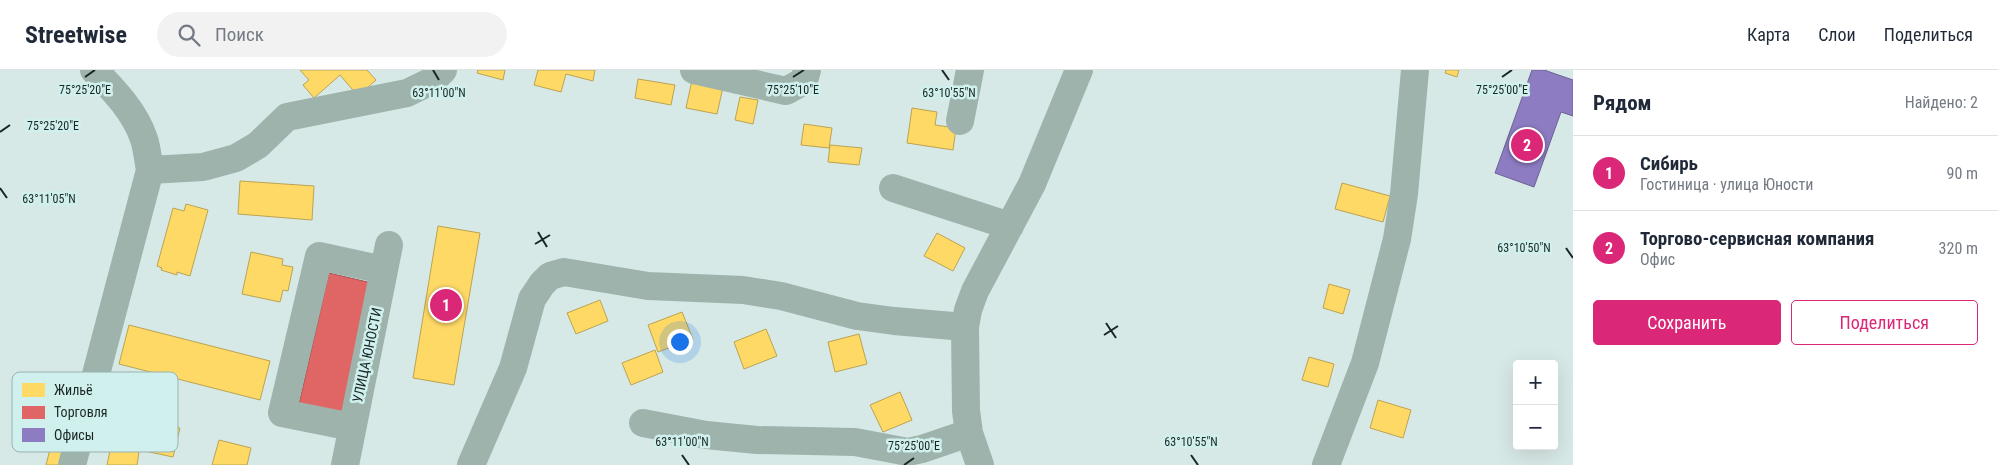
<!DOCTYPE html>
<html lang="ru">
<meta charset="utf-8">
<style>
:root{--surface:#fff;--page:#f2f2f3;--text:#1f2937;--muted:#747a83;--line:#e0e1e3;--accent:#db2777}
body{margin:0;font-family:"Roboto Condensed",sans-serif;background:var(--page);color:var(--text)}
.controls{position:absolute;right:15px;bottom:15px;display:grid;overflow:hidden;border-radius:5px;box-shadow:0 5px 20px #0002}
.controls button{width:45px;height:45px;display:grid;place-items:center;padding:0;border:0;border-bottom:1px solid var(--line);background:var(--surface);color:var(--text);font:25px sans-serif}
.you{position:absolute;left:679px;top:271px;width:18px;height:18px;margin:-12px;border:4px solid #fff;border-radius:50%;background:#1a73e8;box-shadow:0 0 0 8px #1a73e833}
.badge{display:grid;place-items:center;width:32px;height:32px;border-radius:50%;background:var(--accent);color:#fff;font-size:16px;font-weight:700}
.pin{position:absolute;translate:-50% -50%;border:2px solid #fff;box-shadow:0 1px 5px #0006}
.list{margin:0;padding:0;list-style:none}
h2{display:flex;justify-content:space-between;align-items:center;height:65px;margin:0;padding:0 20px;font-size:21px}
h2 small{font-size:16px;font-weight:400;color:var(--muted)}
.list li{display:grid;grid-template-columns:32px 1fr auto;gap:15px;align-items:center;box-sizing:border-box;height:75px;padding:0 20px;border-top:1px solid var(--line)}
.list b{display:block;font-size:19px;white-space:nowrap}
.list p{margin:0;font-size:16px;white-space:nowrap;color:var(--muted)}
.list em{font-size:16px;font-style:normal;color:var(--muted)}
.actions{display:flex;gap:10px;padding:15px 20px}
.actions a{flex:1;padding:11px 0;border:1px solid var(--accent);border-radius:5px;text-align:center;font-size:18px;color:var(--accent)}
.actions .main{background:var(--accent);color:#fff}
.icon{flex:none;width:28px;height:28px;fill:none;stroke:currentColor;stroke-width:2;stroke-linecap:round;stroke-linejoin:round}
.map{position:relative;flex:none;width:1573px;height:395px;overflow:hidden}
header{display:flex;align-items:center;gap:30px;box-sizing:border-box;height:70px;padding:0 25px;background:var(--surface);border-bottom:1px solid var(--line)}
header strong{font-size:24px}
nav{display:flex;gap:28px;margin-inline-start:auto;font-size:18px}
.search{width:350px;height:45px;background:var(--page);display:flex;align-items:center;gap:12px;box-sizing:border-box;padding:0 18px;border-radius:28px;color:var(--muted);font-size:19px}
main{display:flex}
aside{flex:1;background:var(--surface)}
.map>svg:first-child{display:block}
</style>
<header>
<strong>Streetwise</strong>
<div class="search"><svg class="icon" aria-label="search" viewBox="0 0 24 24"><circle cx="10" cy="10" r="6"/><path d="M15 15l6 6"/></svg>Поиск</div>
<nav><a>Карта</a><a>Слои</a><a>Поделиться</a></nav>
</header>
<main>
<div class="map">
<svg width="1573" height="395" viewBox="0 0 1573 395">
<rect width="100%" height="100%" fill="#d7e9e7"/>
<path fill="#ffd966" stroke="#baa352" d="M300,0H367L376,10L358,26L340,5L314,28L303,15L309,10Z
M478,0H505L503,10L477,3Z
M538,0H595L593,11L566,4L561,22L534,15Z
M1446,0H1459L1457,7L1445,3Z
M638,9L675,15L671,35L635,28Z
M692,10L723,17L717,44L686,38Z
M740,27L758,30L753,54L735,50Z
M912,38L937,42L935,55L956,58L953,80L907,73Z
M804,54L832,58L829,78L801,75Z
M830,75L862,78L859,95L828,92Z
M240,111L314,116L312,150L238,144Z
M1342,113L1390,126L1383,152L1335,139Z
M186,134L208,140L190,206L177,202V205L161,200L162,198L157,196L173,138L184,141Z
M438,156L480,163L454,315L413,308Z
M937,163L965,178L953,201L924,186Z
M251,182L283,189L282,195L293,197L288,221L283,220L280,232L242,224Z
M1329,214L1350,220L1343,244L1323,238Z
M600,230L608,251L576,264L567,243Z
M682,242L693,269L658,282L648,255Z
M129,255L270,291L260,330L119,294Z
M766,259L777,286L744,299L734,272Z
M859,264L867,294L835,302L828,272Z
M655,280L663,302L631,315L622,293Z
M1309,287L1334,294L1328,317L1302,310Z
M900,322L912,350L883,362L870,335Z
M1378,330L1411,340L1403,368L1370,358Z
M147,351L180,358L173,387L140,380Z
M55,360L71,364L63,395H46Z
M219,370L251,378L247,395H212Z
M111,376L139,382L137,395H107Z"/>
<path fill="#e06666" stroke="#a55352" d="M329,203L372,213L342,344L299,334Z"/>
<path fill="#8e7cc3" stroke="#6b6294" d="M1532,0H1544L1573,10V46L1561,42L1534,117L1495,103Z"/>
<g fill="none" stroke-linecap="round" stroke-linejoin="round">
<path stroke="#9db3ac" stroke-width="28" d="M694,0L786,21L804,11L807,0
M960,51L970,0
M150,100L203,97L236,88L258,75L287,47L407,23L432,11L443,0
M893,118L1010,156
M643,353L706,365L757,370L855,372L908,382L922,379L969,363
M352,357L282,343L319,186L384,200
M72,395L150,100C148,90 147,78 144,69C135,42 114,20 94,0
M345,395L389,175
M471,395L513,298L532,229L542,214L550,206L564,202L648,216L743,220L781,226L857,246L894,251L965,257
M980,395L969,363L966,341L965,257L968,240L975,221L1032,114L1079,0
M1326,395L1365,293L1397,169L1404,124L1415,0"/>
</g>
<path fill="none" stroke="#1a2625" stroke-width="2" d="M433,0L439,10M942,0L949,10M85,7L95,0M793,7L804,0M1502,7L1512,0M0,62L10,55M0,118L7,128M538,162L547,177M535,174L550,165M1566,178L1573,188M1106,253L1116,268M1104,265L1118,256M682,385L689,395M1191,385L1198,395M904,395L914,388"/>
<g text-anchor="middle" dominant-baseline="central" stroke-width="5" stroke-linejoin="round" paint-order="stroke">
<g font-size="14" fill="#1a2625" stroke="#d0f0ed">
<text transform="translate(367 285) rotate(-78)">УЛИЦА ЮНОСТИ</text>
</g>
</g>
<rect x="12" y="302" width="166" height="80" rx="8" fill="#d0f0ed" stroke="#99b3b1" stroke-width="1"/>
<rect x="22" y="313" width="23" height="14" fill="#ffd966"/>
<rect x="22" y="336" width="23" height="13" fill="#e06666"/>
<rect x="22" y="358" width="23" height="14" fill="#8e7cc3"/>
<g font-size="14" fill="#1a2625">
<text x="54" y="325">Жильё</text>
<text x="54" y="347">Торговля</text>
<text x="54" y="370">Офисы</text>
</g>
<g font-size="12" text-anchor="middle" fill="#1a2625" stroke="#d0f0ed" stroke-width="5" stroke-linejoin="round" paint-order="stroke">
<text x="85" y="24">75°25'20"E</text>
<text x="793" y="24">75°25'10"E</text>
<text x="1502" y="24">75°25'00"E</text>
<text x="439" y="27">63°11'00"N</text>
<text x="949" y="27">63°10'55"N</text>
<text x="53" y="60">75°25'20"E</text>
<text x="49" y="133">63°11'05"N</text>
<text x="1524" y="182">63°10'50"N</text>
<text x="682" y="376">63°11'00"N</text>
<text x="1191" y="376">63°10'55"N</text>
<text x="914" y="380">75°25'00"E</text>
</g>
</svg>
<div class="controls">
<button>+</button>
<button>−</button>
</div>
<div class="you"></div>
<div class="pin badge" style="left:446px;top:235px">1</div>
<div class="pin badge" style="left:1527px;top:75px">2</div>
</div>
<aside>
<h2>Рядом<small>Найдено: 2</small></h2>
<ul class="list">
<li><span class="badge">1</span><div><b>Сибирь</b><p>Гостиница · улица Юности</p></div><em>90 m</em></li>
<li><span class="badge">2</span><div><b>Торгово-сервисная компания</b><p>Офис</p></div><em>320 m</em></li>
</ul>
<div class="actions"><a class="main">Сохранить</a><a>Поделиться</a></div>
</aside>
</main>
